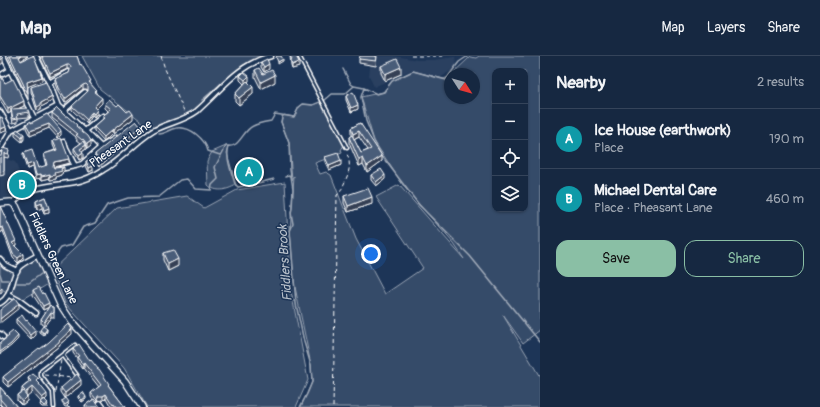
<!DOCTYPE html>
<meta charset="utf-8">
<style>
:root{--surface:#162841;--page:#23344c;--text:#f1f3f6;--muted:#9ea6b1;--line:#35445a;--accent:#8abfa5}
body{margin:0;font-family:Pangolin,sans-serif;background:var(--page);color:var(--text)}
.controls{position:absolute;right:12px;top:12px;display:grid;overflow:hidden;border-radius:8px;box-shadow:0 1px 3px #0004}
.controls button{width:36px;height:36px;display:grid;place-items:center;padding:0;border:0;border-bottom:1px solid var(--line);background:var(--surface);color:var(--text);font:20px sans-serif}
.compass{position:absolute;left:444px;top:12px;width:36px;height:36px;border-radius:50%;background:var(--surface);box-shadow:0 1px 3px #0004;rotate:126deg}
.you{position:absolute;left:371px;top:198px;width:14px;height:14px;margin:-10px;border:3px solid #fff;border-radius:50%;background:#1a73e8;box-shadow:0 0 0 6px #1a73e833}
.badge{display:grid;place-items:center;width:26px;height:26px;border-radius:50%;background:var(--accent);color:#fff;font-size:13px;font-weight:700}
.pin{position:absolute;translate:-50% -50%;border:2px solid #fff;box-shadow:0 1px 4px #0006}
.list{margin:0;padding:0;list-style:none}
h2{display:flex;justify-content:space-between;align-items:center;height:52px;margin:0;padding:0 16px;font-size:17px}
h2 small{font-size:13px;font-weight:400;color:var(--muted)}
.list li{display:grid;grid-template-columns:26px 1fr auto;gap:12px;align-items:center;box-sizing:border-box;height:60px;padding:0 16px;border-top:1px solid var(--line)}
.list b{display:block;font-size:15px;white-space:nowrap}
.list p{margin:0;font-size:13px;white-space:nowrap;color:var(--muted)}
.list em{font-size:13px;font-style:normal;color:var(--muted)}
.actions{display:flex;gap:8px;padding:12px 16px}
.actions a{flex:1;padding:9px 0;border:1px solid var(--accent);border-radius:12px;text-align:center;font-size:14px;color:var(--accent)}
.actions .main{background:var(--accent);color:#111}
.icon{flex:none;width:22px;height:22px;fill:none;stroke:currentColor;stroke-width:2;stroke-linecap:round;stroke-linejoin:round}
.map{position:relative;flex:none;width:540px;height:351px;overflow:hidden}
header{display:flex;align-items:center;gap:24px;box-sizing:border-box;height:56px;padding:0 20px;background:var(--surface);border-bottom:1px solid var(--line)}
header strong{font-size:19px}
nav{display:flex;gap:22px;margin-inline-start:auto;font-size:14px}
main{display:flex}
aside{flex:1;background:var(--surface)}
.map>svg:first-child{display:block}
</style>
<header>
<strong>Map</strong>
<nav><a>Map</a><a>Layers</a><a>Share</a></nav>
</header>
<main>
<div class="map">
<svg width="540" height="351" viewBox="0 0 540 351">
<rect width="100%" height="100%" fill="#1d3557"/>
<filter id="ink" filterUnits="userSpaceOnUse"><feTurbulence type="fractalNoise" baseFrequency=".025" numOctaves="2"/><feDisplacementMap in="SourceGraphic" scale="8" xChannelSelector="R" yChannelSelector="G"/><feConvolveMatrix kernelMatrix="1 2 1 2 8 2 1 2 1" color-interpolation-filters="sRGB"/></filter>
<g filter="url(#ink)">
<path fill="#2a4161" d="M372,0H394L417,4H434L455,1L457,11L441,21L411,14L374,31L369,19Z
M0,101L15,106L28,137L16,143L0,147Z"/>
<path fill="#364b69" stroke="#9aa5b4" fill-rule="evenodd" d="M82,0H271L251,7L196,55L154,75L100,33Z
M479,0H540V274L523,287L503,259L540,321V351H301L312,326L311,309L294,226L290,175L294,120L292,124L289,87L281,66L282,61L284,59L294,61L299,51L303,48L313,49L321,46L344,89L341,94L342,97L315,107L320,118L326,116L331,119L356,183L385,238L423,212L376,141L399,129L464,203L454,188L405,132L374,85L361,41L383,36L392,25L413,15L444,23L450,20V42H474V18H452L470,1L476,2ZM495,15H525V153H495Z
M226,90H229L227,97L236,129C227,134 216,137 208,129L207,105L212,96Z
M285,126L291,235L308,324L296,351H147L124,312L65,247L52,214L117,152L187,140L204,152L237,134Z
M38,199L50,227L20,245L0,233V203L17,215L19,211Z"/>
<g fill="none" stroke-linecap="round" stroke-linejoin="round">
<path stroke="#a0aab8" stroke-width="1.5" d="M343,13L351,28L354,30
M450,18L459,6L468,0
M364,32L361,41L366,65L374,85L382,100L419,149L470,200L540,286
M202,44C222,28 238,8 264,0
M283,60L282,61L281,66L289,87L290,114L293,133L292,152L291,157L293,168L290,175L296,248L304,286L311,309L312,326L307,338L300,351
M159,78C166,78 170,73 177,72C190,70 205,83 208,95L220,99
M229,90C225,102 232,117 235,128L238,131L250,129L274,123
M286,120L289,119L292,121
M47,210L61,192L72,189L83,171L95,167L107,149L128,142L159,141L180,124L187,123L196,133L211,134L212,129L218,123L215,111L226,90C240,93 242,75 253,70C258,67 265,66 271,65L275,58L294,61L299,51L303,48L313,49L325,44L332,38H345L354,30L364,32L377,38L384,36L392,25L413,15L446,24L450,18
M0,218L2,224H8
M17,227H29L41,218"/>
<g stroke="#fff" stroke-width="5">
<path id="lane" d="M299,0L347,92
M62,299L75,289
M54,351L53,336L41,320V315L62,299L77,319"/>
</g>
<g stroke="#fff" stroke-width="7">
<path id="street" d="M3,0L34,62
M3,18L10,14
M49,27L68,16
M58,50L85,75L101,91
M63,55L85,36
M0,56L11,75L0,93
M11,75L58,50L49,27L36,0
M85,75L103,60
M64,86L66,93L75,110L82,108L101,91L116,82
M60,113L75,110
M13,147C27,129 55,130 75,126C85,124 94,120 103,114C121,104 135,86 153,75C167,67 184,65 197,55C222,33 237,9 271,0
M0,203L5,209L17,215
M9,239L20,245L36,257
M0,247C14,239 10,223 19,211C24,206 32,203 38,199
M0,278L3,281
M100,347L103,351"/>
</g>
<g stroke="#fff" stroke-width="8">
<path id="secondary" d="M0,147L11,146L16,150L60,248L72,266L125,325L142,351"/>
</g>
<path stroke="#fff" stroke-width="1" stroke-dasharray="4 3" stroke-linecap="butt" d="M161,0L165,13L185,57
M411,0H444
M45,319L72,322
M56,336L61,304
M333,351L337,139L340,137C346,122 354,112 346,96"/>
<use href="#lane" stroke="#1d3557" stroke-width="2"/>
<use href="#street" stroke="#1d3557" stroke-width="4"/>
<use href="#secondary" stroke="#1d3557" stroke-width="5.5"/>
</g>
<path fill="#405068" stroke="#fff" fill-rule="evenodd" d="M8,0H28L21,4L42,25L28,30V43Z
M41,0H77L80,9L102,47L96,53L97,58L94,62L92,60L87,68L72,54V50L88,35V34L86,33H83L65,47L58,36L55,28V23L69,17L70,14L69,13H67L50,21L41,3Z
M290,0L299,11L292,13L291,10Z
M377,0L376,10L359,7V3Z
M261,6L269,13L264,16L261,11Z
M381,10L401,18L385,25L381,17Z
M255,14L263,18L275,26L261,33L255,21Z
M0,19L5,27L24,50L19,52L29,56V61L18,62V66L13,67L11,56L8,58L0,44Z
M240,20L249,25L247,26L253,38L239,49L235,45V38L244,28L240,24Z
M31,31L52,45L41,51V54L37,55L31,36Z
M346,40L358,53L351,56L346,44Z
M105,48L133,63L113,78V77L104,86L94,75V71L103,63V60L108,55L105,52Z
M52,57L65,60L77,71L91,90L87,93L86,91V93L82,96L83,102L79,104L74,96V92L81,87L76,83V81L52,62Z
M47,58L61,79L58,82L49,72L30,80L26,72V68L31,67Z
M360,67L382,105L367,116L363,108L359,110L349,87V81L351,80V72ZM359,81L368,94L361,97L354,84Z
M141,75L100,110L95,103V98Z
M15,76L24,83L22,86L15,80Z
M53,85L69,107L54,111V112L64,115L62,117V119L56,121V123L50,124V122L42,124L41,122L36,123L33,111L27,113L23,101V97L38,112L46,110L44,102V98L55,94L53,89Z
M3,92L9,98L8,102L4,101V119L0,120V102Z
M325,101L341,109L329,114L325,106Z
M86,105L93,114L89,116L86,110Z
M371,119L385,123L376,130L371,124Z
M18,121L26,133L16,139L14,135V130L19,128Z
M344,140L372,148L348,156L344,147Z
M45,141L49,157L44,158L42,152L37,154L36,150V145Z
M0,150L16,189L15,190L23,202L18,207L13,202L3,175L0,177Z
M163,197L178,210L168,215L163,204Z
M33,234L49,251H54V261H51L44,270L41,268V263L49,251L43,254L33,239Z
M16,263L36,279L31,284L16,268Z
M40,274L47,275L44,280L40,277Z
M72,278L59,289V290L8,331L3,326V321L40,293Z
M73,293L90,305L125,351H111L106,342L103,345L98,344L97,348L99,351H85V349L93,344L91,341V337L99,331L84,312L83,313L77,305V302L73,297Z
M28,322L39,327L40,330L47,342L45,344L48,349L47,350L48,351H42L40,349L41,346L32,336L27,339V345L22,349L17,344V339L22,335V332L29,326Z
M81,329L65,342L61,336V332Z
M0,331L17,351H3L0,348Z
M78,340L86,343L82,346L78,342Z
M62,345L69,348L67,350L70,351H65L62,347Z"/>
<path fill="#344155" stroke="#fff" d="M21,0H28L19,6V1Z
M3,2V7L0,9V4Z
M283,3V5L278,8V6Z
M299,6V11L292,13V9Z
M269,8V13L264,16V11Z
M67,9V13L50,21V17Z
M401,11V18L385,25V18Z
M275,19V26L261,33V26Z
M249,20V25L245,29V24Z
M42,21V25L27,31V26Z
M83,29V33L65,47V43Z
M253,31V38L239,49V42Z
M52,41V45L41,51V54L37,55V51L41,47Z
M102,42V47L94,55V51Z
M24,45V50L11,56V53V56L8,58V53Z
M358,49V53L351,56V52Z
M97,54V58L94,62V58Z
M92,56V60L87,68V64Z
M133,58V63L113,78V74Z
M49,68V72L30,80V75Z
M6,71V75L0,77V73Z
M141,71V75L100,110V105Z
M113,73V77L104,86V81Z
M61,75V79L58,82V78Z
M359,75V81L353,84V78Z
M24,78V83L22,86V82Z
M91,85V90L87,93V88Z
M86,89V93L80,97V93Z
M83,97V102L79,104V100Z
M382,100V105L367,116V110Z
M363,102V108L359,110V104Z
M69,103V107L54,111L53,110L54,106Z
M341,105V109L329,114V110Z
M33,107V111L27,113V109Z
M93,110V114L89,116V112Z
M64,111V115L62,117V119L56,121V123L50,124V120Z
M41,118V122L36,123V119Z
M50,118V122L42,124V120Z
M385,119V123L376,130V126Z
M26,128V133L16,139V135Z
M372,141V148L348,156V150Z
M42,147V152L37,154V149Z
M49,152V157L44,158V154Z
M3,171V175L0,177V173Z
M16,185V189L12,191V187Z
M23,198V202L18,207V202Z
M178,203V210L168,215V208Z
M2,232V237L0,238V234Z
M49,247V251L43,254V250Z
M19,248V252L0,267V263Z
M51,256V261L44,270V266Z
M47,273V275L44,280V277Z
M72,273V278L59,289V290L8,331V326Z
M36,275V279L31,284V279Z
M18,280V283L11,290L0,298V296Z
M84,307V312L83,313V309Z
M81,324V329L65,342V337Z
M32,331V336L26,341V336Z
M47,338V342L42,347V342Z
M106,338V342L103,345V340Z
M27,340V345L22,349V345Z
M86,341V343L82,346V344Z"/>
<path fill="#4a5d79" stroke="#fff" d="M0,0H1L3,2L0,4Z
M10,0H21L19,1L21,5L32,0H34L42,21L27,26L28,38Z
M42,0H77L80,9L81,8L91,25L89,26L96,34L94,36L102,42L94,51L97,54L94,58L92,56L87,64L72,50L88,35V30L86,28L83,29L65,43L58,32L55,23L69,17L71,10L69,9H67L50,17Z
M277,0H281L283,3L278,6L276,1Z
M290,0H296L299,6L292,9L291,5L292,4Z
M360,0H376V5L359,3Z
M267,3L269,8L264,11L261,6Z
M397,3L401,11L385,18L381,10Z
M259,12L263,18L272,14L275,19L261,26L255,14Z
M244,16L249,20L245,24L240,20Z
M0,19L5,27L13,23L24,45L8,53L0,40Z
M247,25L253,31L239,42L235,38Z
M46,26L52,41L41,47V49L37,51L31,31Z
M353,36L358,49L351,52L346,40Z
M109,43L117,50L119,48L127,56L130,54L133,58L113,74V73L104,81L94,71L104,62L103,60L111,53L105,48Z
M27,52L29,56L17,58L18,62L13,63L11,53Z
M57,52L65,60H67L77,69L76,70L88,80L91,85L87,88L83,83L82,84L76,79L78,78L52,57Z
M47,58L60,73L61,75L58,78L49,68L30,75L26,68L31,65V67Z
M2,61L6,71L0,73V62Z
M136,65L141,71L100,105L95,98Z
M360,67L382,100L367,110L363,102L359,104L349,81L352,79L361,97L371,93L359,75L353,78L351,72Z
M17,73L24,78L22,82L15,76Z
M61,82L69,103L54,106L53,110L54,112L64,111L61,113L62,115L55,117L56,119L50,120V118L42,120L41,118L36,119L33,107L27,109L23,97L32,94L38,112L47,109L44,98L57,94L53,85Z
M84,85L86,89L80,93L83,97L79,100L74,92Z
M3,92L9,94L8,98L4,97V115L0,116V102Z
M338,97L341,105L329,110L325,101Z
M91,103L93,110L89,112L86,105Z
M381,113L385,119L376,126L371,119Z
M23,120L26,128L16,135L14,130L20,128L18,121Z
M368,132L372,141L348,150L344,140Z
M45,141L49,152L44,154L42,147L37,149L36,145Z
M0,150L16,185L12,187L23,198L18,202L13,198L3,171L0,172Z
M173,194L178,203L168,208L163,197Z
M39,231L43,238L44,237L49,247L43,250L33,234Z
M15,242L19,248L0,263V254Z
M50,249L52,251H54V257L51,256L44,266L41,263Z
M22,259L26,265L27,264L36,275L31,279L16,263Z
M68,268L72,273L59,285V286L8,326L3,321L39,292L40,293L49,286Z
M43,270L47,273L44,277L40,274Z
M13,275L18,280L11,288L0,296V287L9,280L8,279Z
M79,288L90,305L91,304L98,313H99L109,328L108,329L125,351H116L114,348L113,349L106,338L103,340H98L97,344L91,337L101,329L84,307L83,309L77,301L79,300L73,293Z
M33,318L39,323L37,325L40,328H39L47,338L42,342L32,331L26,336L22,332L31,325L28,322Z
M77,318L81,324L65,337L61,332Z
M0,331L17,351H7L0,343Z
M23,335L27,340L22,345L17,339Z
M83,336L86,341L82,344L78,340Z
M66,342L69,346L65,349L62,345Z
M44,343L48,347L44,350L40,346Z
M94,343L99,350V351H87L85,349Z"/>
</g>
<g text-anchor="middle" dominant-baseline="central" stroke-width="3" stroke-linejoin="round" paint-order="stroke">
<g font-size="12" fill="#fff" stroke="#1d3557">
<text transform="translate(121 88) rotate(-35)">Pheasant Lane</text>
<text transform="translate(53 202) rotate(65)">Fiddlers Green Lane</text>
</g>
<g font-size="13" font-style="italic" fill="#b8c0ca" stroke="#1d3557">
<text transform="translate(285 207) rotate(-94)">Fiddlers Brook</text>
</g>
</g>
</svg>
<div class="controls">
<button>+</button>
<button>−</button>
<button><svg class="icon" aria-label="locate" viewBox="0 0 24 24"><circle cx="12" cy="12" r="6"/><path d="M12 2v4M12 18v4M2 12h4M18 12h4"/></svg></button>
<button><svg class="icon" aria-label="layers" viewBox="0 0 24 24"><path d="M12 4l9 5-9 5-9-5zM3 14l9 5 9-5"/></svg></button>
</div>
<svg class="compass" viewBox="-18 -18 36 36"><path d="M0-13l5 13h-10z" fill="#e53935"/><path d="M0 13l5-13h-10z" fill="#9ea6b1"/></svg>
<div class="you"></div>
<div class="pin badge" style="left:249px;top:116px;background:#0f9aa8">A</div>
<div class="pin badge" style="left:22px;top:129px;background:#0f9aa8">B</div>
</div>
<aside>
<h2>Nearby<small>2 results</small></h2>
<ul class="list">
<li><span class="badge" style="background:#0f9aa8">A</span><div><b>Ice House (earthwork)</b><p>Place</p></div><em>190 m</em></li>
<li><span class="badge" style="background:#0f9aa8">B</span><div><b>Michael Dental Care</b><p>Place · Pheasant Lane</p></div><em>460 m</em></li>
</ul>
<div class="actions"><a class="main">Save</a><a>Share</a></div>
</aside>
</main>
